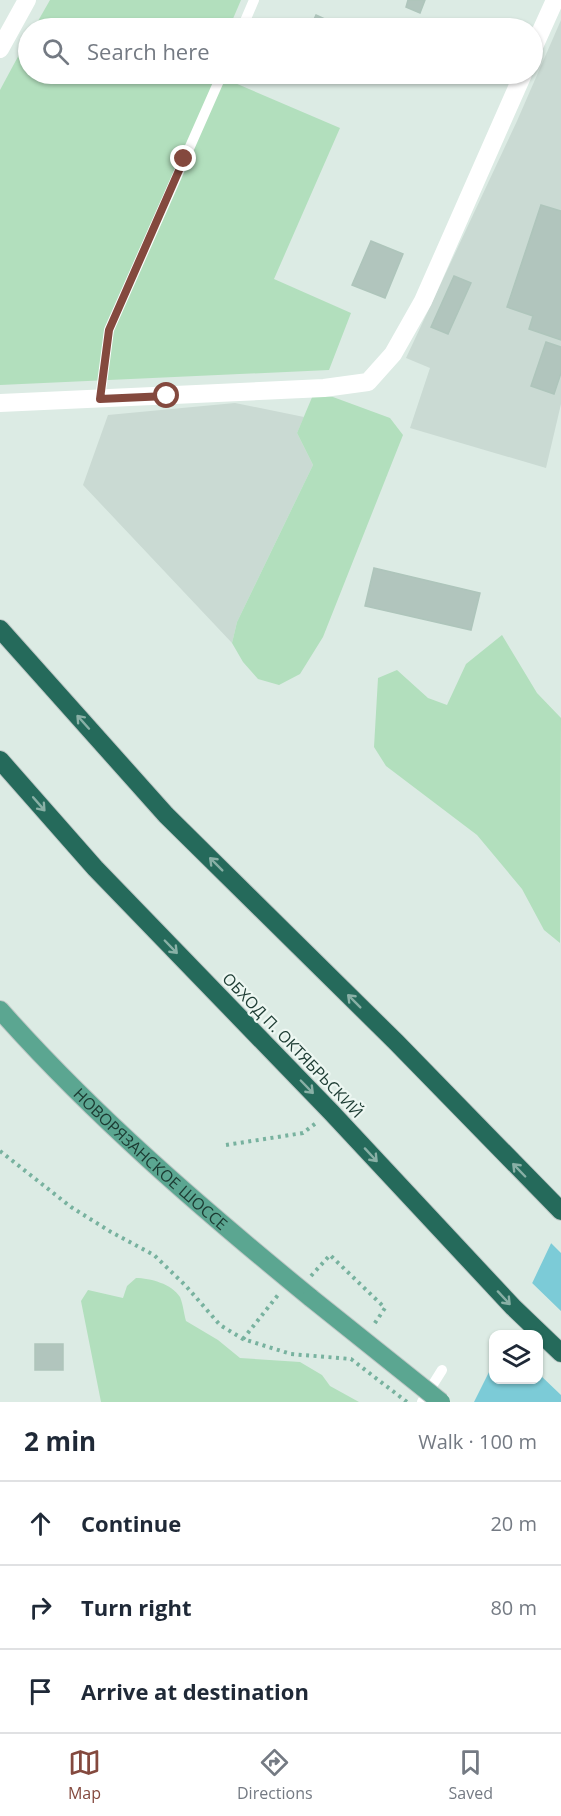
<!DOCTYPE html>
<meta charset="utf-8">
<style>
:root{--surface:#fff;--page:#f2f2f3;--text:#1f2937;--muted:#747a83;--line:#e0e1e3;--accent:#84493e}
body{margin:0;font-family:"Open Sans",sans-serif;background:var(--page);color:var(--text)}
.controls{position:absolute;right:18px;bottom:18px;display:grid;overflow:hidden;border-radius:12px;box-shadow:0 2px 4px #0004}
.controls button{width:54px;height:54px;display:grid;place-items:center;padding:0;border:0;border-bottom:2px solid var(--line);background:var(--surface);color:var(--text);font:30px sans-serif}
.stop{position:absolute;width:18px;height:18px;margin:-14px;border:4px solid #84493e;border-radius:50%;background:#fff}
.stop.end{background:#84493e;border-color:#fff;box-shadow:0 2px 6px #0008}
.list{margin:0;padding:0;list-style:none}
h2{display:flex;justify-content:space-between;align-items:center;height:78px;margin:0;padding:0 24px;font-size:26px}
h2 small{font-size:20px;font-weight:400;color:var(--muted)}
.list li{display:grid;grid-template-columns:39px 1fr auto;gap:18px;align-items:center;box-sizing:border-box;height:84px;padding:0 24px;border-top:2px solid var(--line)}
.list b{display:block;font-size:22px;white-space:nowrap}
.list em{font-size:20px;font-style:normal;color:var(--muted)}
.icon{flex:none;width:33px;height:33px;fill:none;stroke:currentColor;stroke-width:2;stroke-linecap:round;stroke-linejoin:round}
.map{position:relative;flex:none;width:561px;height:1402px;overflow:hidden}
.search{position:absolute;background:var(--surface);box-shadow:0 2px 4px #0004;left:18px;right:18px;top:18px;height:66px;display:flex;align-items:center;gap:15px;box-sizing:border-box;padding:0 21px;border-radius:33px;color:var(--muted);font-size:22px}
.sheet{height:330px;background:var(--surface)}
nav{display:flex;justify-content:space-around;align-items:center;box-sizing:border-box;height:84px;border-top:2px solid var(--line);background:var(--surface);font-size:16px;color:var(--muted)}
nav a{display:grid;justify-items:center;gap:3px}
nav .on{color:var(--accent)}
.map>svg:first-child{display:block}
</style>
<div class="map">
<svg width="561" height="1402" viewBox="0 0 561 1402">
<rect width="100%" height="100%" fill="#dcebe4"/>
<path fill="#cadad3" d="M561,20V404L546,468L410,428L430,368L406,358L517,121Z
M235,403L304,417L297,433L313,465L237,622L232,643L83,485L108,415Z"/>
<path fill="#b2dfbd" d="M50,0H241L229,28H34Z
M28,38V74H214L340,128L274,279L351,313L329,370L0,385V90Z
M313,395L333,397L390,418L403,435L323,637L300,674L279,685L258,679L243,662L232,643L237,622L313,465L297,433Z
M502,635L537,693L561,718L560,943L544,930L522,889L477,835L386,766L374,747L378,678L397,670L428,698L447,705L466,664Z
M136,1278C150,1278 172,1284 180,1297C183,1304 184,1314 186,1321L218,1340L240,1358L300,1362L322,1375L330,1386L359,1402H101L81,1301L88,1290L123,1298L127,1286Z"/>
<path fill="#7ccbd7" d="M561,1212V1402H474L493,1364L494,1380H538V1334H508L555,1235Z"/>
<path fill="#dcebe4" d="M561,1209V1253L549,1241L558,1211Z
M530,1281L561,1311V1395L539,1374L538,1334H505Z"/>
<path fill="#b1c5bd" stroke="#aec5bb" stroke-width="1.5" d="M408,0H425L420,13L406,7Z
M316,15L342,27L341,28H310Z
M541,205L561,211V340L529,329L533,316L507,307Z
M371,241L403,254L385,298L352,285Z
M454,276L471,283L448,334L431,327Z
M546,342L561,347V373L554,394L531,386Z
M374,568L480,593L471,630L365,606Z
M35,1344H63V1370H35Z"/>
<g fill="none" stroke-linecap="round" stroke-linejoin="round">
<g stroke="#bfc8c6" stroke-width="20">
<g id="primary">
<path id="s1" d="M0,1010C94,1116 201,1208 311,1298"/>
</g>
</g>
<g stroke="#bfc8c6" stroke-width="20">
<path id="highway" d="M0,629L166,815L396,1042L561,1211
M0,760L95,868L331,1112L513,1307L561,1353"/>
</g>
<path stroke="#78b29f" stroke-width="4" stroke-dasharray="3 4.5" stroke-linecap="butt" d="M226,1145L303,1133L316,1123
M0,1151L71,1207L111,1232L154,1255L186,1286L220,1325L243,1339L291,1354L351,1359L407,1402
M311,1276L330,1255L385,1308L373,1326
M243,1339L278,1295"/>
<path stroke="#fff" stroke-width="10" d="M242,28L254,0
M100,399L109,330L222,74
M422,1402L442,1370"/>
<path stroke="#fff" stroke-width="18" d="M0,49L27,0
M532,51L555,0
M0,403L324,388L368,382L393,354L423,301L523,74"/>
<use href="#primary" stroke="#5ba691" stroke-width="18"/>
<use href="#highway" stroke="#256a5b" stroke-width="18"/>
<g stroke="#bfc8c6" stroke-width="20" stroke-linecap="butt">
<path id="primary-bridge" d="M311,1298L441,1402"/>
</g>
<use href="#primary-bridge" stroke="#5ba691" stroke-width="18"/>
</g>
<defs><path id="oneway-shaft" d="M-6 0H5M1.5-3L5.5 0L1.5 3" fill="none" stroke-width="1.6" stroke-linecap="round" stroke-linejoin="round" transform="scale(1.5)"/></defs>
<g stroke="#89b0a6">
<use href="#oneway-shaft" transform="translate(83 722) rotate(-132)"/>
<use href="#oneway-shaft" transform="translate(39 804) rotate(49)"/>
<use href="#oneway-shaft" transform="translate(216 864) rotate(-135)"/>
<use href="#oneway-shaft" transform="translate(171 947) rotate(46)"/>
<use href="#oneway-shaft" transform="translate(354 1001) rotate(-135)"/>
<use href="#oneway-shaft" transform="translate(307 1087) rotate(46)"/>
<use href="#oneway-shaft" transform="translate(371 1155) rotate(47)"/>
<use href="#oneway-shaft" transform="translate(519 1170) rotate(-134)"/>
<use href="#oneway-shaft" transform="translate(504 1298) rotate(47)"/>
</g>
<g fill="none" stroke-linecap="round" stroke-linejoin="round">
<path stroke="#84493e" stroke-width="8" d="M167,396L100,399L109,330L184,159"/>
</g>
<g text-anchor="middle" dominant-baseline="central" stroke-width="4.5" stroke-linejoin="round" paint-order="stroke">
<g font-size="16" fill="#1c3b32" stroke="#edf7f2">
<text transform="translate(293 1045) rotate(46)">ОБХОД П. ОКТЯБРЬСКИЙ</text>
<text stroke="none"><textPath href="#s1" startOffset="212">НОВОРЯЗАНСКОЕ ШОССЕ</textPath></text>
</g>
</g>
</svg>
<div class="controls">
<button><svg class="icon" aria-label="layers" viewBox="0 0 24 24"><path d="M12 4l9 5-9 5-9-5zM3 14l9 5 9-5"/></svg></button>
</div>
<div class="stop" style="left:167px;top:396px"></div>
<div class="stop end" style="left:184px;top:159px"></div>
<div class="search"><svg class="icon" aria-label="search" viewBox="0 0 24 24"><circle cx="10" cy="10" r="6"/><path d="M15 15l6 6"/></svg>Search here</div>
</div>
<section class="sheet">
<h2>2 min<small>Walk · 100 m</small></h2>
<ul class="list">
<li><svg class="icon" aria-label="ahead" viewBox="0 0 24 24"><path d="M12 20V5M6 11l6-6 6 6"/></svg><div><b>Continue</b></div><em>20 m</em></li>
<li><svg class="icon" aria-label="right" viewBox="0 0 24 24"><path d="M7 20v-9h11M14 6l5 5-5 5"/></svg><div><b>Turn right</b></div><em>80 m</em></li>
<li><svg class="icon" aria-label="arrive" viewBox="0 0 24 24"><path d="M6 21V4h12l-3 4 3 4H6"/></svg><div><b>Arrive at destination</b></div></li>
</ul>
</section>
<nav>
<a class="on"><svg class="icon" aria-label="map" viewBox="0 0 24 24"><path d="M3 6l6-2 6 2 6-2v14l-6 2-6-2-6 2zM9 4v14M15 6v14"/></svg>Map</a>
<a><svg class="icon" aria-label="directions" viewBox="0 0 24 24"><path d="M12 3l9 9-9 9-9-9zM9 14v-3h6M13 9l2 2-2 2"/></svg>Directions</a>
<a><svg class="icon" aria-label="saved" viewBox="0 0 24 24"><path d="M7 4h10v16l-5-4-5 4z"/></svg>Saved</a>
</nav>
